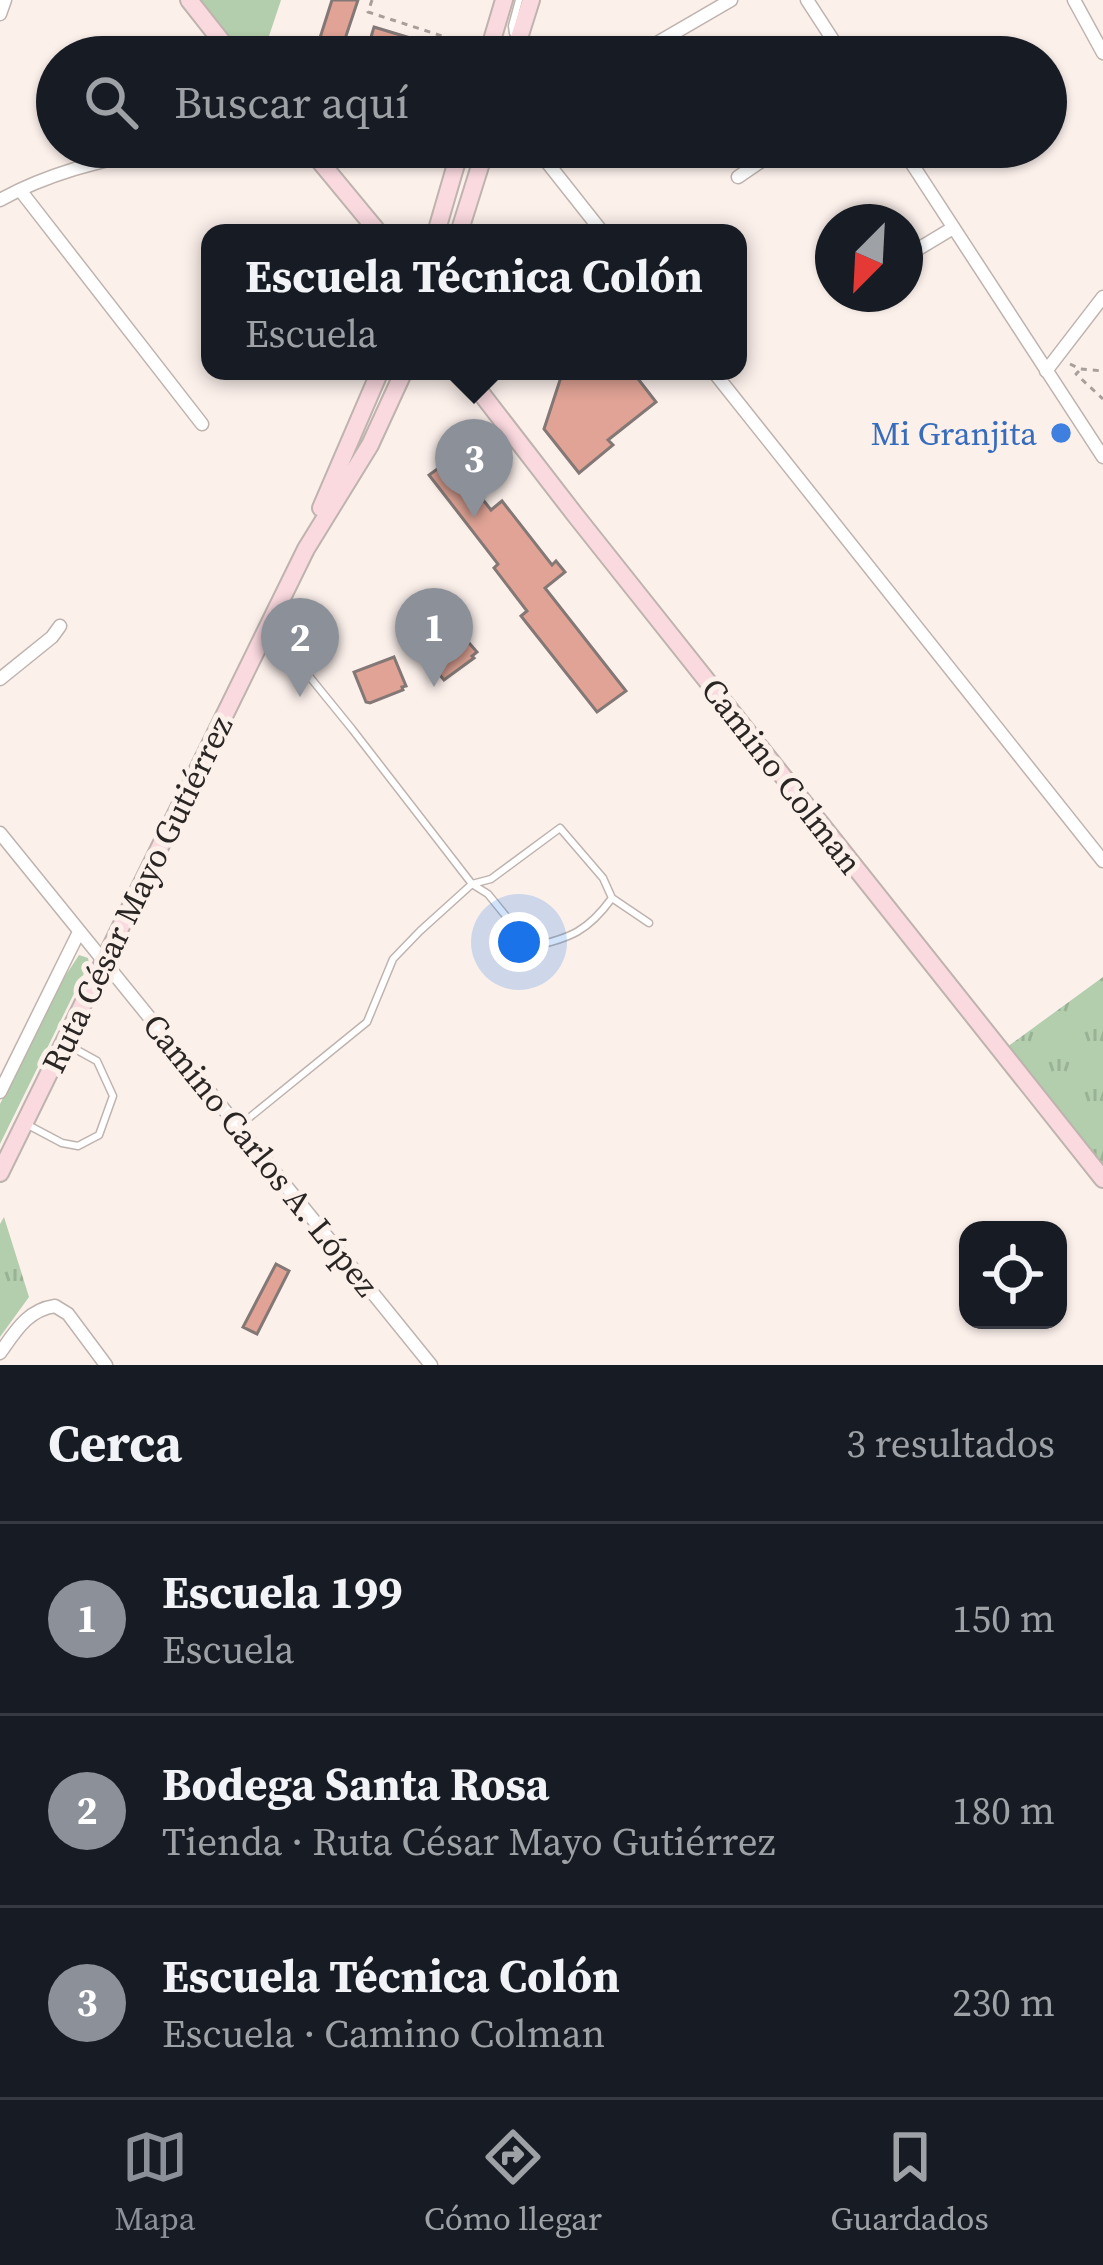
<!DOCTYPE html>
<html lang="es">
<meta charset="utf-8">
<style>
:root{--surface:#171b24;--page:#20242c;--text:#f1f3f6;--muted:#9ea1a6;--line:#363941;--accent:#8c9099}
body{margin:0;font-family:"Source Serif 4",serif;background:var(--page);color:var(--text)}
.controls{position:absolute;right:36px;bottom:36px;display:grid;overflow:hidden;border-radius:24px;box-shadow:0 3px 9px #0004}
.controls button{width:108px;height:108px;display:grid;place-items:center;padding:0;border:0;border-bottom:3px solid var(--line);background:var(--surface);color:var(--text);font:60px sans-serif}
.compass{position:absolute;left:815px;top:204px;width:108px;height:108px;border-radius:50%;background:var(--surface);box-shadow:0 3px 9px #0004;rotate:204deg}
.you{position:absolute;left:519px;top:942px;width:42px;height:42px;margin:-30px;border:9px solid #fff;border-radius:50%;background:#1a73e8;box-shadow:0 0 0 18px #1a73e833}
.badge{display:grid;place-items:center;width:78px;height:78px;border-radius:50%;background:var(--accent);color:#fff;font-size:39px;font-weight:700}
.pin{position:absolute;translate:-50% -99px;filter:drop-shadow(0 3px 6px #0008)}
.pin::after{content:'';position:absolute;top:63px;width:42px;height:36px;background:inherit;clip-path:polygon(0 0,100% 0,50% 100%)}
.popup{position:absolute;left:201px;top:224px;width:546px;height:156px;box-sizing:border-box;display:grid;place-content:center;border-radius:24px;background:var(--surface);filter:drop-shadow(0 3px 9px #0005);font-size:39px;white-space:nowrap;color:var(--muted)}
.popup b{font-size:45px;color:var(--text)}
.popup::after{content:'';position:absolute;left:50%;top:100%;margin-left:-24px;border:24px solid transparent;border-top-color:var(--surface)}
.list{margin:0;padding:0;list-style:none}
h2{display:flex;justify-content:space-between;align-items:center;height:156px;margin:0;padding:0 48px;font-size:51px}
h2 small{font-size:39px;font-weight:400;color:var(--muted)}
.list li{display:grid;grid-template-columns:78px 1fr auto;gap:36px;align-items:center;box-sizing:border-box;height:192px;padding:0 48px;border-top:3px solid var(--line)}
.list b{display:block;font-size:45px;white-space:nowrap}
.list p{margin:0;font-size:39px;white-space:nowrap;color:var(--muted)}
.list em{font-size:39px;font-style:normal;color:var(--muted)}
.icon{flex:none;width:66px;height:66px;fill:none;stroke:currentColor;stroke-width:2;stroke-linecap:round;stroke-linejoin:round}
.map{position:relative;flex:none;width:1103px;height:1365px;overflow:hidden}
.search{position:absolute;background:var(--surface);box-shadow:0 3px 9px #0004;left:36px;right:36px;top:36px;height:132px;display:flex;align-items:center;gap:30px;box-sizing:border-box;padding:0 42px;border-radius:66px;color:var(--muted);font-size:45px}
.sheet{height:732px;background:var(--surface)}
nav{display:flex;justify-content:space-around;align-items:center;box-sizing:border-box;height:168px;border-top:3px solid var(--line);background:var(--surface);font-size:33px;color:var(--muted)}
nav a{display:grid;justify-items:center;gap:6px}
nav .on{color:var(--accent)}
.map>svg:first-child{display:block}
</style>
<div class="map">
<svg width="1103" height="1365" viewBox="0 0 1103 1365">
<defs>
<pattern id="park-tufts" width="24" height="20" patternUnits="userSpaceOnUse" patternTransform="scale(3)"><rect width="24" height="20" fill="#b2ceac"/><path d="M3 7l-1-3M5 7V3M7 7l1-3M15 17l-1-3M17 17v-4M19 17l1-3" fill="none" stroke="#99b194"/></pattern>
</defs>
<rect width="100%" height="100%" fill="#fcf0eb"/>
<path fill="#b2ceac" d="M196,0H281L262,57H243Z
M79,955L88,958L89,963L0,1144V1104L60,984Z"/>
<path fill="url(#park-tufts)" d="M1103,977V1168L1007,1047Z
M4,1217L29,1297L0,1337V1224Z"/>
<path fill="#e0a395" stroke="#837876" stroke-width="3" d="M332,0H358L342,48L319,41Z
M374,27L427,43L423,57H365Z
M563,371H632L656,402L608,440L613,445L579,473L544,429Z
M451,459L491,510L502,501L552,565L556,561L565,572L545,588L626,691L597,712L521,616L527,611L494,568L498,564L429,475Z
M445,628L449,632L457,629L477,652L472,656L474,658L444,680L419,650Z
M394,657L406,686L402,687L403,690L370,703L366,702L354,672Z
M276,1264L289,1271L257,1334L243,1327Z"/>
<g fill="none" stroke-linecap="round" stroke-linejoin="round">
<g stroke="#beb3ae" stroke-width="9">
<path id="lane" d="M513,33L512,26L519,0
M270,628L352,729L472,884L488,894L531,947C571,938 588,931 612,898L649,923
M28,1125L62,1143L78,1146L99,1135L113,1096L97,1061L68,1045
M239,1126L367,1022L393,959L420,931L472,884L491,879L560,828L603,878L612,898"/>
</g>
<g stroke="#beb3ae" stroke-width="15">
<path id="street" d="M807,0L844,57
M1074,0L1103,53
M0,14L5,0
M633,57L731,0
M535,147L603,233
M901,147L1103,457
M738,177L782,147
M20,190L202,424
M0,200C52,171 106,160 163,147
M905,257L953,228
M713,371L1103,861
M1046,371L1103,297
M0,679L52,637L60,626
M0,833L431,1365
M0,1092L79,932
M0,1353C15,1332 27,1310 55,1306L68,1314L106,1365"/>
</g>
<g stroke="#beb3ae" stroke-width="20">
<path id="secondary" d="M189,0L234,57
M487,57L504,0
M513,57L531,0
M308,147L379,233
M436,233L461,147
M459,233L486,147
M464,371L576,516L1103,1179
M321,508L380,371
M0,1173L306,549L370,445L404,371"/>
</g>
<path stroke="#a89f9b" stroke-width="3" stroke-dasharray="6 6" stroke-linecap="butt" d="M372,0L368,12L476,47
M320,57L325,44
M1070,364L1080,369L1103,371
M1079,371L1076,374L1103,399"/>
<use href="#lane" stroke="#fff" stroke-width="6"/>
<use href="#street" stroke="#fff" stroke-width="12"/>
<use href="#secondary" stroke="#fad9df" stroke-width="16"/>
</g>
<circle fill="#3f7fe0" stroke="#fcf0eb" stroke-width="4.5" cx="1061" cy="433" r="12"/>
<g text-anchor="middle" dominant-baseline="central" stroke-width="10" stroke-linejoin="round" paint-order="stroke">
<g font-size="33" fill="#366cbe" stroke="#fcf0eb" text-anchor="end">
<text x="1037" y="433">Mi Granjita</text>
</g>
<g font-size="33" fill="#2a2624" stroke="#fcf0eb">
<text transform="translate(782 776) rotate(52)">Camino Colman</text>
<text transform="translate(137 894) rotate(-64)">Ruta César Mayo Gutiérrez</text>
<text transform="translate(261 1155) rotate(51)">Camino Carlos A. López</text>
</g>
</g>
</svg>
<div class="controls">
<button><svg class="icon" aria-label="locate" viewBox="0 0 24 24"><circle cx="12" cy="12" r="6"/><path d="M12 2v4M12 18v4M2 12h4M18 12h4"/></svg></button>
</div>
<svg class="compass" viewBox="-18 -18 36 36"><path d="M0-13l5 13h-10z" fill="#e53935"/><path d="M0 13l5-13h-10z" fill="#9ea1a6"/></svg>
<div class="you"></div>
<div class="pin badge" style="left:434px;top:687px">1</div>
<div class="pin badge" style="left:300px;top:697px">2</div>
<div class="pin badge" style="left:474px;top:518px">3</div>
<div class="popup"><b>Escuela Técnica Colón</b>Escuela</div>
<div class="search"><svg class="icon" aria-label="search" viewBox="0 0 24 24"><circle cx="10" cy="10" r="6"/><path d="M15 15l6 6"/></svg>Buscar aquí</div>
</div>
<section class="sheet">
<h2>Cerca<small>3 resultados</small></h2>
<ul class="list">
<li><span class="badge">1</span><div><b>Escuela 199</b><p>Escuela</p></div><em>150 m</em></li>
<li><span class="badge">2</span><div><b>Bodega Santa Rosa</b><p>Tienda · Ruta César Mayo Gutiérrez</p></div><em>180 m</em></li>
<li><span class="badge">3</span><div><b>Escuela Técnica Colón</b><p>Escuela · Camino Colman</p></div><em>230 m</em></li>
</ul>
</section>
<nav>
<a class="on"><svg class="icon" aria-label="map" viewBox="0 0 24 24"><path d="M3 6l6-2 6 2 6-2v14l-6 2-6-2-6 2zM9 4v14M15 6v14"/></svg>Mapa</a>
<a><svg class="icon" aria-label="directions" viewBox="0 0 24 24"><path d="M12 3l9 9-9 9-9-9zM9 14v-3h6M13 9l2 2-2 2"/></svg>Cómo llegar</a>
<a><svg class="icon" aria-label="saved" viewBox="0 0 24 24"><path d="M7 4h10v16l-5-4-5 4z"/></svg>Guardados</a>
</nav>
